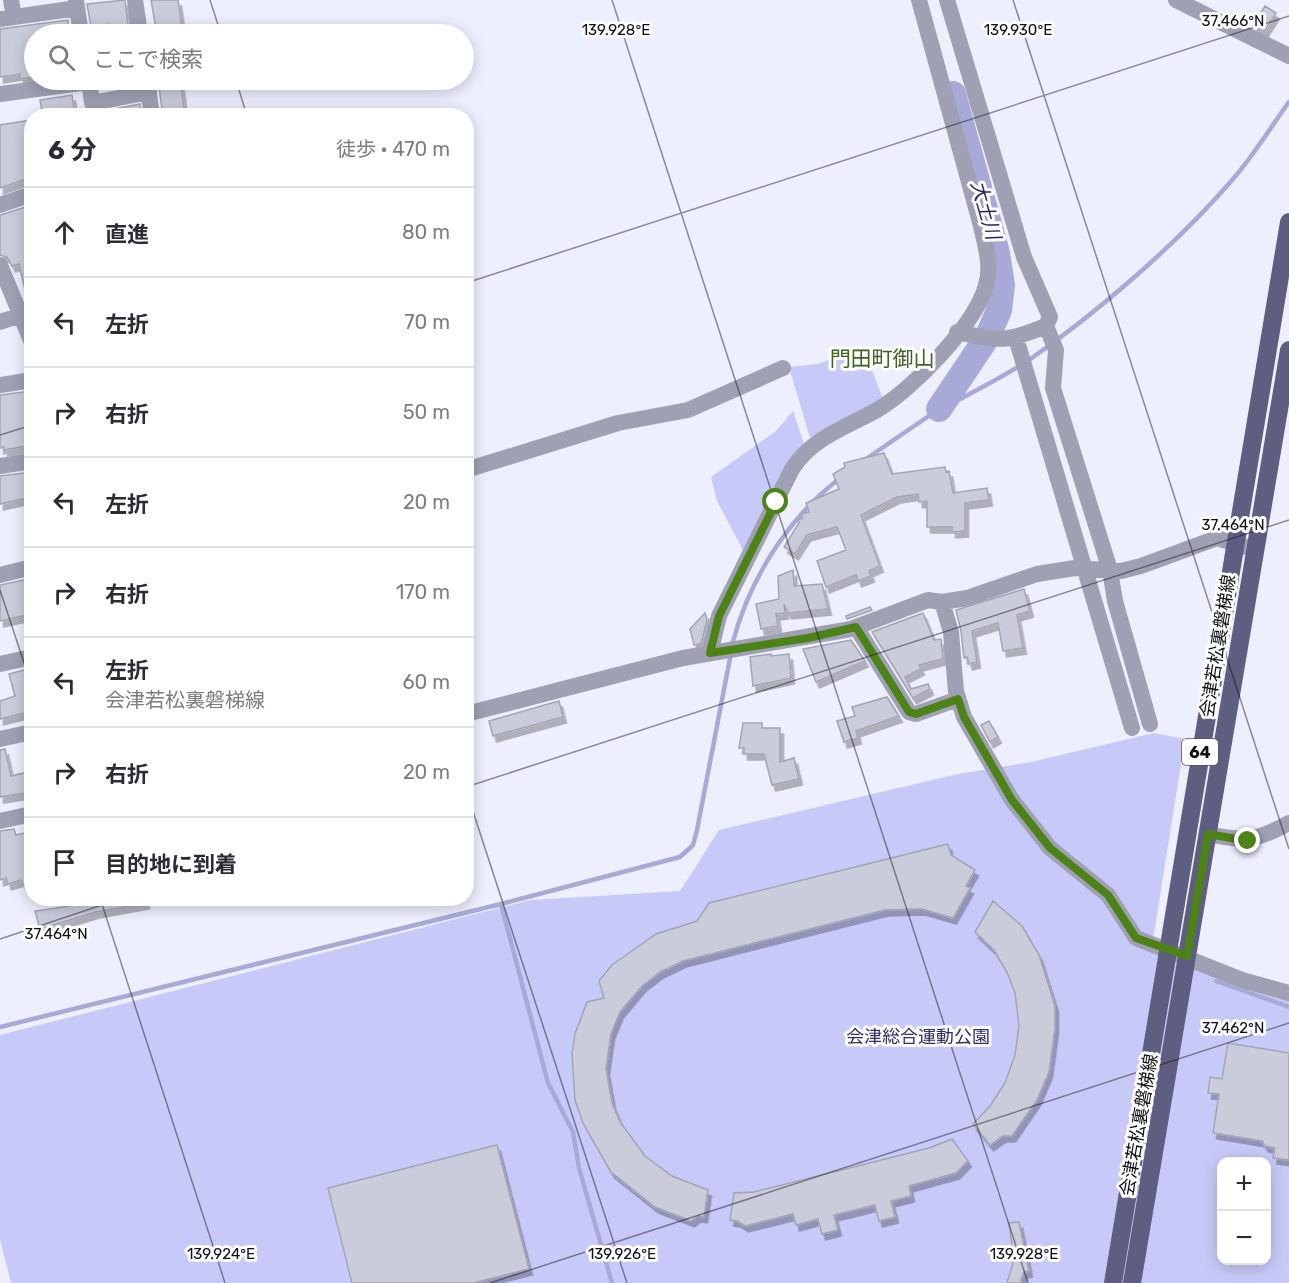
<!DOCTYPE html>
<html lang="ja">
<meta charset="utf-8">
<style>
:root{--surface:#fff;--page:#f7f7f7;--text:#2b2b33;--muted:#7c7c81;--line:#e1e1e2}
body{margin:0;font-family:Rubik,"Noto Sans JP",sans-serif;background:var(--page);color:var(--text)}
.controls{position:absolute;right:18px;bottom:18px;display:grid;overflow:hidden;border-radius:12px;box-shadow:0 3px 15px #0003}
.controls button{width:54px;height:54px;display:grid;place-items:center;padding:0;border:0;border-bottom:2px solid var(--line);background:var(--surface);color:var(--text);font:30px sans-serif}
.stop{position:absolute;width:18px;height:18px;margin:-14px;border:4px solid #4d8217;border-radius:50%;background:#fff}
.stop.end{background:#4d8217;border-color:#fff;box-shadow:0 2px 6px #0008}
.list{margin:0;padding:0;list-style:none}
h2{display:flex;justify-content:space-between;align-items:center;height:78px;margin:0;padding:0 24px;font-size:26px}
h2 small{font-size:20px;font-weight:400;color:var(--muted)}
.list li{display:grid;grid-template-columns:39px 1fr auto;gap:18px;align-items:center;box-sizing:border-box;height:90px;padding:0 24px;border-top:2px solid var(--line)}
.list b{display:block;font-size:22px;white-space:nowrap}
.list p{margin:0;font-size:20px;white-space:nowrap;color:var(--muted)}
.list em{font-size:20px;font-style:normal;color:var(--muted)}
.icon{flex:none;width:33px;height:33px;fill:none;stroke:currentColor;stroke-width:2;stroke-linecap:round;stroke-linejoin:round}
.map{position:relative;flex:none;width:1289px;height:1283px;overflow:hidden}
.search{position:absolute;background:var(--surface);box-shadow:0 3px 15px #0003;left:24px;top:24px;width:450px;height:66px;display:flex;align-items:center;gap:15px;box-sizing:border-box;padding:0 21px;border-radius:33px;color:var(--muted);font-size:22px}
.panel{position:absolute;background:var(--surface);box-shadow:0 3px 15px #0003;left:24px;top:108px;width:450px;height:798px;border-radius:24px}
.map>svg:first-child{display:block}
</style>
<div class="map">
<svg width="1289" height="1283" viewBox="0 0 1289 1283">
<defs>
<filter id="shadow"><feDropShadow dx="3.5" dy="6" stdDeviation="0" flood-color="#0004"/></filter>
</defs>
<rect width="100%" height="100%" fill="#edeefe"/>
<path fill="#c7c9f8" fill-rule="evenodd" d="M863,347L883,399L810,438L789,367L818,364Z
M793,411L804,444L746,556L717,501L711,477L776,431Z
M1154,733L1185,739L1151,952L1289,998V1283H11L0,1239V1035L531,900L680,891L719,830L958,774L1031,762ZM1222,1162H1266V1260H1222Z"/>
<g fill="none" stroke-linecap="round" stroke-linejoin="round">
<path stroke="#a8a9d7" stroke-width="4.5" d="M863,461L939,409L945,407C973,392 1002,378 1029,360C1097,313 1179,242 1233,179C1254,155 1270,128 1289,102
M732,645C749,580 787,519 839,479
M501,904L548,1083L573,1132L579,1168L612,1283
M1216,981L1289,1007
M0,1027L501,904L680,857L693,845L697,830L731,653"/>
<path stroke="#a8a9d7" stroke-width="26" d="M939,409L988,336L999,310L1002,285L997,253L953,94"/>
</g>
<path fill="#cbccdb" stroke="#a3a4b3" stroke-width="1.5" filter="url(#shadow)" d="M125,0L129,34H111L109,24L91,27L87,4Z
M151,0H178L182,28H178L180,34H157Z
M1265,6L1276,13L1264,32L1253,25Z
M68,20L69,34H34V77L20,79V74L0,77V29Z
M158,80H180L185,116H163Z
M72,95L75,116H43L40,100Z
M140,104L141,116H100L99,112Z
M32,120V177L0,188V125Z
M32,205V298L27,299L19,264L12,266L7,257L0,255V215Z
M32,391V445L4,450V447L0,448V395Z
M884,453L892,474L945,467L946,472L949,471L953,493L987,488L989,500L965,503V531L952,532V527H927V501L919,502L918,494L897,497L861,515L880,566L869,571L871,576L858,581L856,575L826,587L817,561L846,550L837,527L807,535L795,554L784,547L799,523L798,520L803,518L801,514L809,512L806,503L839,489L833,474L845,467L844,463Z
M32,472V497L0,504V476Z
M793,570L794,586L822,584L828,609L788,613L784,604L785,613L776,614L778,626L761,629L756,604L779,599L778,576Z
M29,579L32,614L0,621V585Z
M1024,589L1030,611L1017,615L1023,648L1003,651L998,623L972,631L977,662L969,664L967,657L964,658L961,631L956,610Z
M870,607L872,610L847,619L846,616Z
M705,613L707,620L701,644L694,645L690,629Z
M923,613L934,640L941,639L943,659L919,665L921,669L905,677L911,689L928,684L930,689L913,698L872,632Z
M851,640L865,661L816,682L803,649Z
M771,654V656L789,654L791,678L753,686L750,657Z
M32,668V711L0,719V701L15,696L9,674Z
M887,697L899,716L856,731L858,738L844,742L837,721L855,716L852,707Z
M559,701L563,717L493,736L489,721Z
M989,721L998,737L990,742L981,725Z
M743,723H762V728H780V762L794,758L799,779L772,785L764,754H744V748H739Z
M5,749L11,776L32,771V792L0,797V750Z
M14,829L16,835L25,833L32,859V882L23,885L21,880L8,884L6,878L0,880V831Z
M948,844L951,855L975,870L966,886L970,888L953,918L922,909L885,910L683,961L660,972L642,986L620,1012L611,1034L606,1069L612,1103L620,1122L645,1156L672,1176L708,1190L704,1217L698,1216L691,1221L655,1207L611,1172L583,1123L575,1100L572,1054L575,1034L587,1002L604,998L599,981L612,965L656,934L697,921L709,903Z
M68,898H145L146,903L96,912L40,929L35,911L70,906Z
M993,901L1022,926L1039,955L1055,1006V1028L1049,1072L1037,1100L1012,1136H1003L990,1145L973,1124L990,1106L1005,1083L1015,1055L1019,1026L1015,993L1007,972L994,950L975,932Z
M1228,1043L1289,1053V1160L1273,1158L1275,1148L1265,1146L1262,1141L1213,1133L1219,1094L1208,1093L1210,1077L1222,1079Z
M952,1139L968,1161L956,1173L909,1186L911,1196L891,1201L895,1217L879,1221L875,1205L834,1215L838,1230L822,1234L818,1219L796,1225L793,1214L745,1226L737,1221L730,1220L734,1193L754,1192L929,1148Z
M497,1145L529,1269L473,1283H352L328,1188Z
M1019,1222L1029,1271L1024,1272L1020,1283H1007L1014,1260L1009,1223Z"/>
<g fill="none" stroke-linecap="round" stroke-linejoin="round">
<path stroke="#9fa0b4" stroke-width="16" d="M11,0L14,17
M76,0L81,34
M135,0L140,34
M947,0L1024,257L1050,317L1046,326C1004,343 1001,341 957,332
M1176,0L1289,56
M0,19L77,8
M89,80L92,103L149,92
M147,80L152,116
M0,94L89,82
M0,205L32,194
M0,265L32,343
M0,322L21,315
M1046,326L1056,350L1053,388L1110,570L1115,601L1150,724
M1016,338L1132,728
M0,385L32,380
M0,466L32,461
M466,470L618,423L688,410L783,368
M0,575L32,567
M942,602L967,598L1037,574L1075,568L1121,571L1141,566L1217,538L1256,550
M856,627L909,712L916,714L958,699
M710,653L719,616L792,469C813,437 845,428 877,410C912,390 976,324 986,285C992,266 985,245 981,226L919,0
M0,664L32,657
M466,714L683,658L851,629L928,600L942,602L951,632L956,691L964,717L1012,800L1050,848L1108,895L1136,938L1242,980L1289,993
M0,739L32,732
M0,821L32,814
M1208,834C1245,842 1256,841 1289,823"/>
<path stroke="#5e5e81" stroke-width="18" d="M1113,1283L1289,222
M1132,1283L1289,350"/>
</g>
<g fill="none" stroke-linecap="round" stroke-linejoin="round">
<path stroke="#4d8217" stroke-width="8" d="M776,502L719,616L710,653L808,638L856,627L909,712L916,714L958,699L964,717L1012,800L1050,848L1108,895L1136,938L1187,956L1208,834L1248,841"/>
</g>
<path fill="none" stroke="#0f0f14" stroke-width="1.5" stroke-opacity="0.45" d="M210,0L221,34M612,0L1028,1283M1013,0L1289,849M236,80L247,116M466,283L1289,16M0,435L32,425M0,590L32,687M466,787L1289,520M466,790L627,1283M100,898L225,1283M0,939L123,898M490,1283L1289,1023"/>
<g text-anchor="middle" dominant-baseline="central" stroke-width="6" stroke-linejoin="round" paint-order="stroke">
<rect fill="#fdfdfd" stroke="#56565a" stroke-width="1.5" x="1182" y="739" width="36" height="26" rx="4.5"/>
<g font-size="16" font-weight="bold" fill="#0f0f14">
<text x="1200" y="752">64</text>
</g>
<g font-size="18" fill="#0f0f14" stroke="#fdfdfd">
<text transform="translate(1218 646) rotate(-81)">会津若松裏磐梯線</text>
<text transform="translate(1139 1125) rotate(-80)">会津若松裏磐梯線</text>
</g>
<g font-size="18" fill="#312d65" stroke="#fdfdfd">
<text x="918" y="1037">会津総合運動公園</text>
</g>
<g font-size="20" font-style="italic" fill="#2a255c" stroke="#fdfdfd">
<text transform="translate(986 210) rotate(74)">大土川</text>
</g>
<g font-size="21" fill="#406223" stroke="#fdfdfd">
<text x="882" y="358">門田町御山</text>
</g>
</g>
<g font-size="15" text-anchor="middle" fill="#0f0f14" stroke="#fdfdfd" stroke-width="6" stroke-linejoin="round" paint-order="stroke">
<text x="1233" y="26">37.466°N</text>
<text x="616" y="35">139.928°E</text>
<text x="1018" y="35">139.930°E</text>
<text x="1233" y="530">37.464°N</text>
<text x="56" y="939">37.464°N</text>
<text x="1233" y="1033">37.462°N</text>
<text x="221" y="1259">139.924°E</text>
<text x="622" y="1259">139.926°E</text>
<text x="1024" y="1259">139.928°E</text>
</g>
</svg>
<div class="controls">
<button>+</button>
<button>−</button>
</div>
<div class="stop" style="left:776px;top:502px"></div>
<div class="stop end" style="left:1248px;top:841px"></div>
<div class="search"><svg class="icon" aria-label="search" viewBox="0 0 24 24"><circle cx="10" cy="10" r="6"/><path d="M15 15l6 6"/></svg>ここで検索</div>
<section class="panel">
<h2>6 分<small>徒歩 · 470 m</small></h2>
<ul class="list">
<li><svg class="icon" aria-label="ahead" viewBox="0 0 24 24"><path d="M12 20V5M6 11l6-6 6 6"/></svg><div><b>直進</b></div><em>80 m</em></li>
<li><svg class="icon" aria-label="left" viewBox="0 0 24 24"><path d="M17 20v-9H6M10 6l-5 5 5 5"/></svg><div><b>左折</b></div><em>70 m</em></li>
<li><svg class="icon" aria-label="right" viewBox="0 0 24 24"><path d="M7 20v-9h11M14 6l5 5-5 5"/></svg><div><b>右折</b></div><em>50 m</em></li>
<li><svg class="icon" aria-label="left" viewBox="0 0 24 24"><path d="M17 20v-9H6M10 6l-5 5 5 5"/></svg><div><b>左折</b></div><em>20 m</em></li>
<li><svg class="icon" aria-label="right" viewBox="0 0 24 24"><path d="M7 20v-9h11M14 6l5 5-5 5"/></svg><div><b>右折</b></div><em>170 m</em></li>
<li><svg class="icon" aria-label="left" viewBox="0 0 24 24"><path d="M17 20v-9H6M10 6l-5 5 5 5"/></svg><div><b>左折</b><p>会津若松裏磐梯線</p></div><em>60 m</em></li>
<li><svg class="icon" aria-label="right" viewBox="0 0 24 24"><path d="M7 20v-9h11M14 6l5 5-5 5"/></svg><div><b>右折</b></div><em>20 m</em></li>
<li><svg class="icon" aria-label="arrive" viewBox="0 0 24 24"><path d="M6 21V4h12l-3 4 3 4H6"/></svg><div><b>目的地に到着</b></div></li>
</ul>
</section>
</div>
